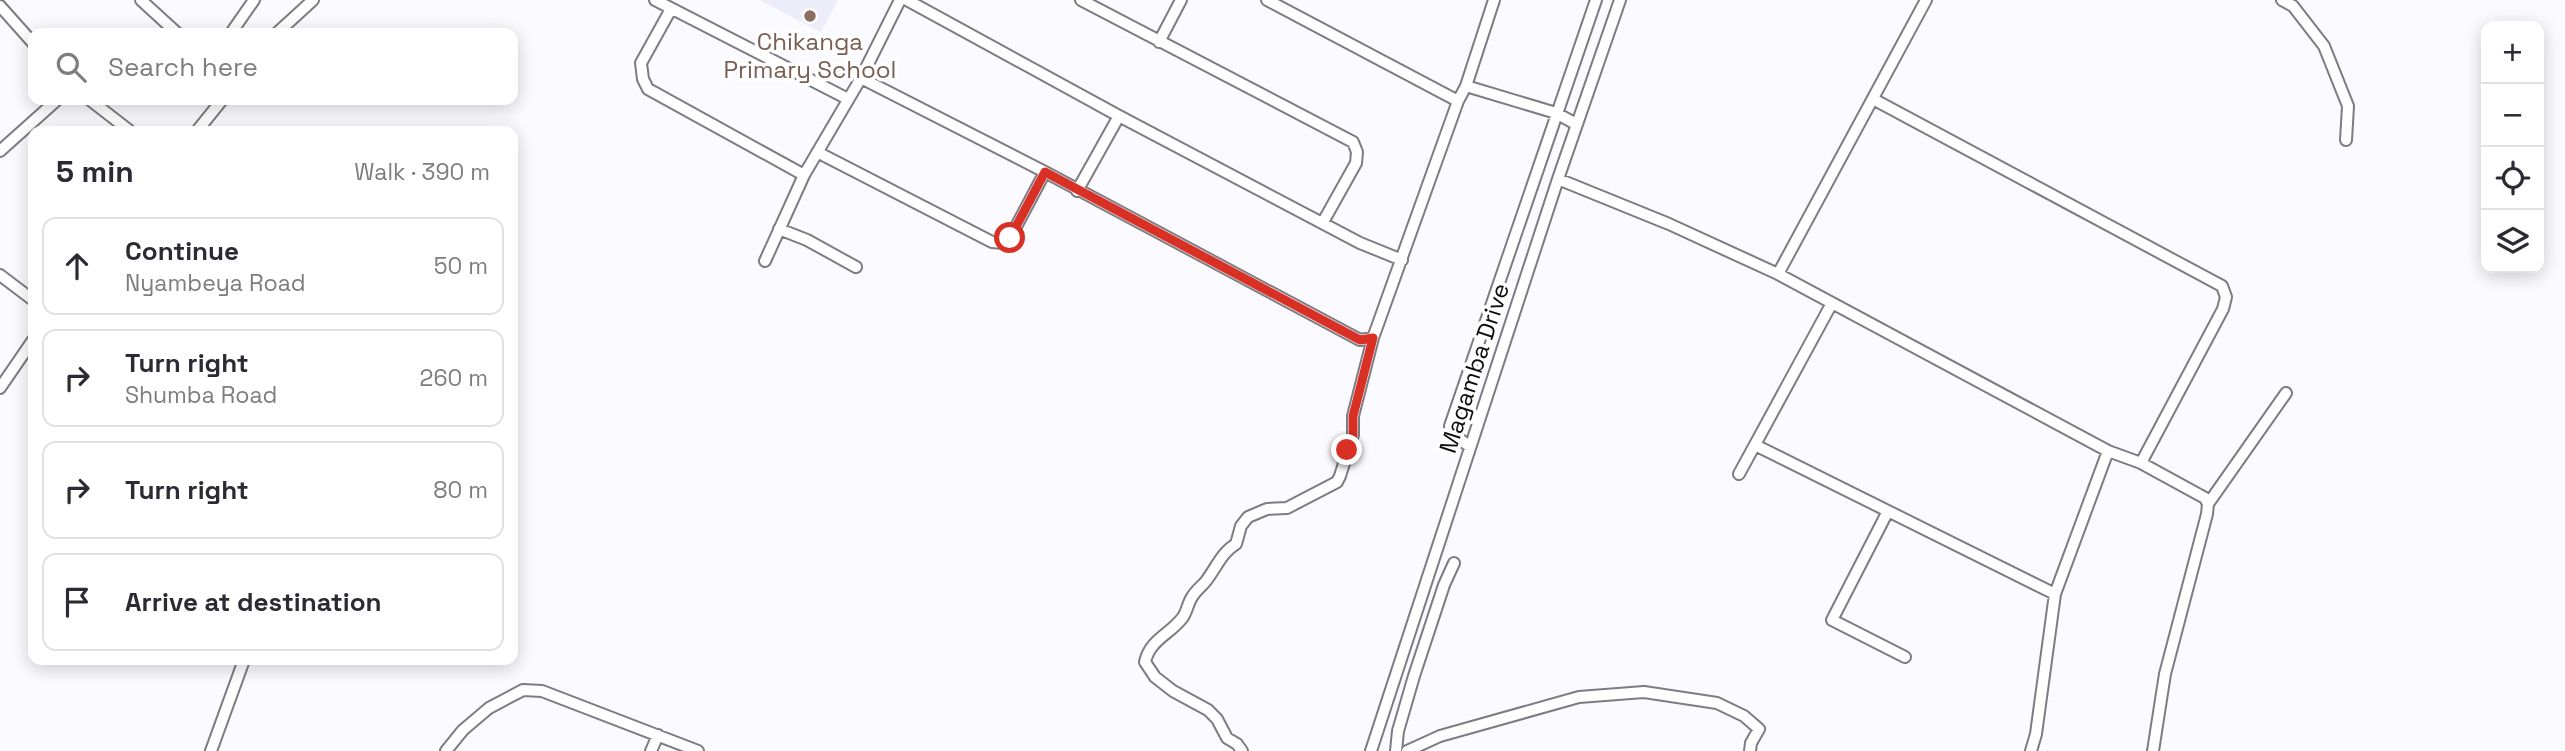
<!DOCTYPE html>
<meta charset="utf-8">
<style>
:root{--surface:#fff;--page:#f7f7f7;--text:#2b2b33;--muted:#7c7c81;--line:#e1e1e2}
body{margin:0;font-family:"Space Grotesk",sans-serif;background:var(--page);color:var(--text)}
.controls{position:absolute;right:21px;top:21px;display:grid;overflow:hidden;border-radius:14px;box-shadow:0 4px 18px #0003}
.controls button{width:63px;height:63px;display:grid;place-items:center;padding:0;border:0;border-bottom:2px solid var(--line);background:var(--surface);color:var(--text);font:35px sans-serif}
.stop{position:absolute;width:21px;height:21px;margin:-16px;border:5px solid #d93025;border-radius:50%;background:#fff}
.stop.end{background:#d93025;border-color:#fff;box-shadow:0 2px 7px #0008}
.list{margin:0;padding:0;list-style:none}
h2{display:flex;justify-content:space-between;align-items:center;height:91px;margin:0;padding:0 28px;font-size:30px}
h2 small{font-size:23px;font-weight:400;color:var(--muted)}
.list li{display:grid;grid-template-columns:46px 1fr auto;gap:21px;align-items:center;box-sizing:border-box;height:98px;margin:0 14px 14px;padding:0 14px;border:2px solid var(--line);border-radius:14px}
.list b{display:block;font-size:26px;white-space:nowrap}
.list p{margin:0;font-size:23px;white-space:nowrap;color:var(--muted)}
.list em{font-size:23px;font-style:normal;color:var(--muted)}
.icon{flex:none;width:38px;height:38px;fill:none;stroke:currentColor;stroke-width:2;stroke-linecap:round;stroke-linejoin:round}
.map{position:relative;flex:none;width:2565px;height:751px;overflow:hidden}
.search{position:absolute;background:var(--surface);box-shadow:0 4px 18px #0003;left:28px;top:28px;width:490px;height:77px;display:flex;align-items:center;gap:18px;box-sizing:border-box;padding:0 24px;border-radius:14px;color:var(--muted);font-size:26px}
.panel{position:absolute;background:var(--surface);box-shadow:0 4px 18px #0003;left:28px;top:126px;width:490px;height:539px;border-radius:14px}
.map>svg:first-child{display:block}
</style>
<div class="map">
<svg width="2565" height="751" viewBox="0 0 2565 751">
<rect width="100%" height="100%" fill="#fafaff"/>
<path fill="#ededf9" d="M759,0H838L821,32Z"/>
<g fill="none" stroke-linecap="round" stroke-linejoin="round">
<g stroke="#7c7c83" stroke-width="14">
<path id="minor" d="M141,0L177,33
M655,0L848,99
M907,0L1119,116L1360,243L1402,260
M1081,0L1353,142L1357,152L1356,163L1323,222
M1267,0L1458,101
M2282,0L2293,6L2324,46L2348,106L2346,140
M0,6L33,43
M671,9L641,63L643,79L648,89L804,175
M231,33L254,0
M277,33L313,0
M1159,42L1181,0
M861,78L1045,172L1360,340L1373,338
M1466,86L1556,113L1576,124
M1873,99L2222,286L2226,297L2223,309L2141,463
M90,100L130,131
M197,131L222,100
M0,151L57,100
M819,153L992,242L1003,243L1010,238L1045,172
M1558,179L1669,224L1778,274L2108,451L2141,463L2205,498L2208,504L2207,514L2165,674L2153,751
M1077,191L1119,116
M779,229L807,240L856,267
M765,261L804,175L861,78L900,0
M1778,274L1926,0
M0,275L33,300
M0,388L33,340
M1755,445L2055,594L2108,451
M1470,447L1452,433L1450,426L1596,0
M1739,474L1832,303
M2208,504L2286,393
M1888,511L1832,620L1905,657
M211,751L244,660
M446,751L463,730L489,708L523,690L542,691L698,751
M651,751L658,735
M1242,751L1237,744L1227,738L1217,719L1208,710L1173,691L1155,677L1145,662C1150,639 1171,634 1183,617C1187,611 1188,603 1192,597C1196,590 1202,586 1206,581C1216,568 1222,552 1236,544L1241,526L1248,517L1267,509L1287,508L1337,482L1340,476L1353,435V416L1373,338L1458,101L1466,86L1494,0
M1371,751L1558,179L1620,0
M1396,751L1398,731L1414,676L1444,585L1454,563
M1407,751L1440,736L1579,697L1644,692L1717,703L1744,716L1759,729L1751,743L1750,751
M2031,751L2036,734L2055,594"/>
</g>
<use href="#minor" stroke="#fff" stroke-width="10"/>
</g>
<g fill="none" stroke-linecap="round" stroke-linejoin="round">
<path stroke="#d93025" stroke-width="9" d="M1010,238L1045,172L1360,340L1373,338L1353,416V435L1347,450"/>
</g>
<circle fill="#8d6e63" stroke="#fff" stroke-width="2.5" cx="810" cy="16" r="7"/>
<g text-anchor="middle" dominant-baseline="central" stroke-width="7" stroke-linejoin="round" paint-order="stroke">
<g font-size="24" fill="#785e54" stroke="#fff">
<text x="810" y="41">Chikanga<tspan x="810" dy="28">Primary School</tspan></text>
</g>
<g font-size="24" fill="#0d0d0f" stroke="#fff">
<text transform="translate(1474 368) rotate(-72)">Magamba Drive</text>
</g>
</g>
</svg>
<div class="controls">
<button>+</button>
<button>−</button>
<button><svg class="icon" aria-label="locate" viewBox="0 0 24 24"><circle cx="12" cy="12" r="6"/><path d="M12 2v4M12 18v4M2 12h4M18 12h4"/></svg></button>
<button><svg class="icon" aria-label="layers" viewBox="0 0 24 24"><path d="M12 4l9 5-9 5-9-5zM3 14l9 5 9-5"/></svg></button>
</div>
<div class="stop" style="left:1010px;top:238px"></div>
<div class="stop end" style="left:1347px;top:450px"></div>
<div class="search"><svg class="icon" aria-label="search" viewBox="0 0 24 24"><circle cx="10" cy="10" r="6"/><path d="M15 15l6 6"/></svg>Search here</div>
<section class="panel">
<h2>5 min<small>Walk · 390 m</small></h2>
<ul class="list">
<li><svg class="icon" aria-label="ahead" viewBox="0 0 24 24"><path d="M12 20V5M6 11l6-6 6 6"/></svg><div><b>Continue</b><p>Nyambeya Road</p></div><em>50 m</em></li>
<li><svg class="icon" aria-label="right" viewBox="0 0 24 24"><path d="M7 20v-9h11M14 6l5 5-5 5"/></svg><div><b>Turn right</b><p>Shumba Road</p></div><em>260 m</em></li>
<li><svg class="icon" aria-label="right" viewBox="0 0 24 24"><path d="M7 20v-9h11M14 6l5 5-5 5"/></svg><div><b>Turn right</b></div><em>80 m</em></li>
<li><svg class="icon" aria-label="arrive" viewBox="0 0 24 24"><path d="M6 21V4h12l-3 4 3 4H6"/></svg><div><b>Arrive at destination</b></div></li>
</ul>
</section>
</div>
